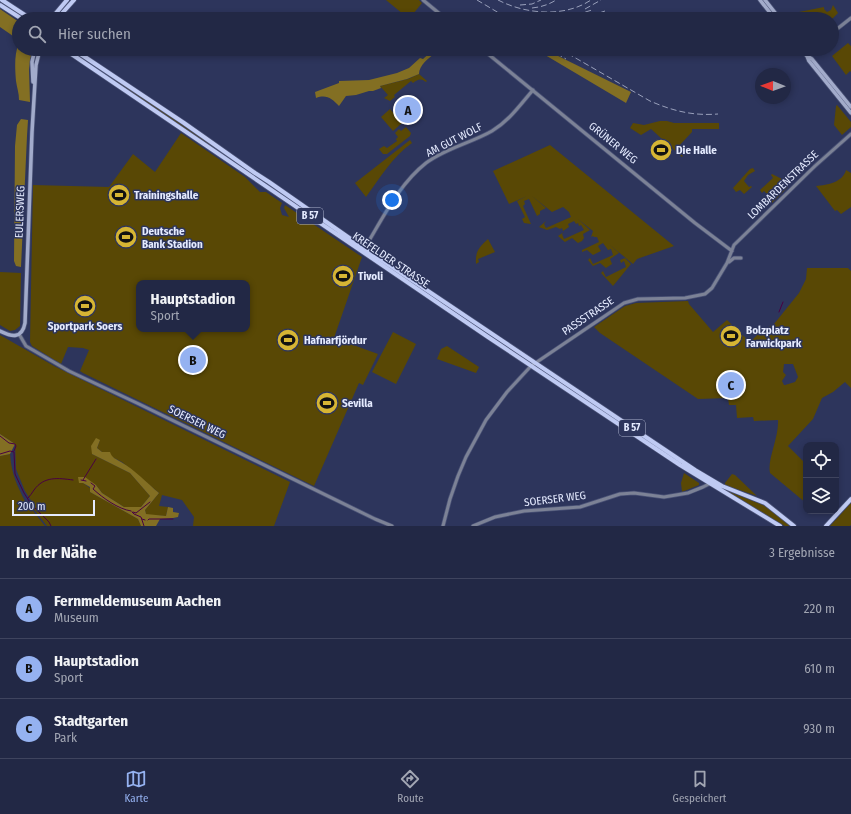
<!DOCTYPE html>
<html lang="de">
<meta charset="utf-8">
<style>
:root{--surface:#222845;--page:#2a304c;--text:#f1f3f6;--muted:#a2a6b3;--line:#3f445e;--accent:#95b2f1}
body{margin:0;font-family:"Fira Sans Condensed",sans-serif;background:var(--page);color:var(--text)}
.controls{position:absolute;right:12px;bottom:12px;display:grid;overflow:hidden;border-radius:8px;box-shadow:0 2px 6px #0003}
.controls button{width:36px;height:36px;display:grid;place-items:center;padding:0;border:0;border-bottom:1px solid var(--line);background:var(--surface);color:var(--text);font:20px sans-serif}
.compass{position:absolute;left:755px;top:68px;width:36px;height:36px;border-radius:50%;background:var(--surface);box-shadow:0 2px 6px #0003;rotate:271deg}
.scale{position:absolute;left:12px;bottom:10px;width:83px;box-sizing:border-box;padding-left:4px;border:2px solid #e5ebff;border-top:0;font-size:11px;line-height:14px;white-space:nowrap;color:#e5ebff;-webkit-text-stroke:3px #2d355c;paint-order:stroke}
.you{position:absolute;left:392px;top:200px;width:14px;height:14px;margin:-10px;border:3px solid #fff;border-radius:50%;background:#1a73e8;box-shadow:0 0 0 6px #1a73e833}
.badge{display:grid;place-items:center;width:26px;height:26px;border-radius:50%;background:var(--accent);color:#111;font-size:13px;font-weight:700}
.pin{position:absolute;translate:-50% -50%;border:2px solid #fff;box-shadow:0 1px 4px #0006}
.popup{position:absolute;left:136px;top:280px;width:114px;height:52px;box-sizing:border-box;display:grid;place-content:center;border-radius:8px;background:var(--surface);filter:drop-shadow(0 1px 3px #0005);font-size:13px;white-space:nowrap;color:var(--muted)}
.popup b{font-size:15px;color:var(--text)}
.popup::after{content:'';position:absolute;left:50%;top:100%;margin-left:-8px;border:8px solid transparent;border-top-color:var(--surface)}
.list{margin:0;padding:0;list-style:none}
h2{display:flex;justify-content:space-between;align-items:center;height:52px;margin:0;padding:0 16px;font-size:17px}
h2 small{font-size:13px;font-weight:400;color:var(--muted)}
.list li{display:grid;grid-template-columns:26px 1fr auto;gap:12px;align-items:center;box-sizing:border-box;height:60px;padding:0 16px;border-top:1px solid var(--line)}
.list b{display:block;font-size:15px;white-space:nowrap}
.list p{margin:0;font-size:13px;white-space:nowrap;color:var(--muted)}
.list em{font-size:13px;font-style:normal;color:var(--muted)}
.icon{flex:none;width:22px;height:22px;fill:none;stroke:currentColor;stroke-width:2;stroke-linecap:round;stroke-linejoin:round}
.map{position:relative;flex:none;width:851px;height:526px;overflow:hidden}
.search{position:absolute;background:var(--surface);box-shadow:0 2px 6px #0003;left:12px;right:12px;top:12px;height:44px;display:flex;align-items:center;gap:10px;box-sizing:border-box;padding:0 14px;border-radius:22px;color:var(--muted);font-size:15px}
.sheet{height:232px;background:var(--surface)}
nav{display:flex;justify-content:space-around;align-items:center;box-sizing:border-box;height:56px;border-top:1px solid var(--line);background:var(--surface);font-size:11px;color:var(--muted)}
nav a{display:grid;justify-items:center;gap:2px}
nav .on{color:var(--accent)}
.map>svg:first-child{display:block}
</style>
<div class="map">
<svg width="851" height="526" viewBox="0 0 851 526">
<rect width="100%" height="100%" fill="#2d355c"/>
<path fill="#594805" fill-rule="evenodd" d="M386,0H419L422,3L409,19Z
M833,5L838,13L832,19H804L799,12L824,7V9L827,12L831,10Z
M848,43L851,46V72L850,71L846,75L832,56Z
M66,49L100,68L253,174L252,175Z
M419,74L427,81L426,82C421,78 418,79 413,83L411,81L394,95L395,97L390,101L384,98L388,95L380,86L408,79Z
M837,105L851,122V127L842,135L834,125L836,106Z
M390,109L402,123L393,131L381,117Z
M660,121H667L674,123H719V129H692V132L677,148L683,156L682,157L651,129L641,135L630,128L633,123L644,125Z
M406,127L411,133L410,136L387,154H383L379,149L384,146L387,148L397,141L396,139L398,137L395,133L399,129L401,131Z
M181,133L245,177L260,192H266L282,203L280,208L282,215L289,217L284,208L285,205L362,257L334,338L378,354L363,385L359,383L314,486L83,373L80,371L89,350L83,348L68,347L61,364L32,346L30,342L33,185L109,187L133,154L155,172ZM139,283H247V329H139Z
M410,140L412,143C392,157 380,178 366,197L355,183Z
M550,145L674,246L637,259L633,264L610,245L619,253L610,259L612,264L606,268L600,263L593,266L588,260L590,258L593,264L613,255L611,249L608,250L603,243L598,246L601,251L593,255L587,250L582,252V250L599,242L597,237H594L593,236L591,237L593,231L578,219L590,230L583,234L584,238L582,241L578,243L572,238L565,242L558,236L564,232L562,234L564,239L584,230L581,225L579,226L578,223L576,224L574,221L568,224L569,227L563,231L562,228L560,229L556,227L547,230L539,227L546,221L544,224L546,228L571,217L569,212L563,207L552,212L532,196L546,208L540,211V214L537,216L529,199L524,201L525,204L523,206L531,224L524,223L522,219L525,217L517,201L527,196L509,204L493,171Z
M753,168L755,171L748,175L744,181L749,187L751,186L752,187L744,194L740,190L736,192L733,188L750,169Z
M846,170L851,173V207L841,214L837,210L835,211L816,186C828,185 843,182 846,170Z
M772,174L782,179L788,187L772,203L771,201L772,199L769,197L771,194L773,195L775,194V190L772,189L767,194L764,191L762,193L760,190L773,178L771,175Z
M488,239L495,252L478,259L479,262L476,264C475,252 479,247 488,239Z
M625,258L631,264L613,286L601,273L603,271L606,277L626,267L624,261L621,263L620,260Z
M807,268H848L851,271V388L845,382L833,392L822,398L813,419L788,446L806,464V503L770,473C767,459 779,438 778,420L754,421L753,417L737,418L736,405H729L728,398L698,399L600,333L594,327L625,306L636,303L688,301L689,304L713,332L727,320L750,342L760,332L774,324L799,293L806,279ZM784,364H793L798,377L795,382L785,385H784L782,381L786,375L783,372Z
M0,272L21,273L20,326L15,330L10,331L0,325Z
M393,332L416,344L396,384L372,372Z
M0,335L54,366L290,482L274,526H193L194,517L182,500L162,495L159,506L168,507L166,516L146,515L145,510L159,493L122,462L102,452L97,448L100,440L92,454L130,473L150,496L141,507H124L102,493L96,485L83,483L90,488V492L138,519L141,526H47L31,506L30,507L45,526H0V456L10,454C12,476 17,485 26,503H29L31,506L34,505L25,491L16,469L15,444L0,434Z
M447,346L479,367L476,373L437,359L441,349Z
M684,473L699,483V485L682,492L681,483Z
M732,474L735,475L757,496L725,485V483Z
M720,488L763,505L771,509L790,526H785Z
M851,503V525L850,526H830Z"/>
<path fill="#836f23" d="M0,9L19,22V49H32L29,69L30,102L19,100C19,93 17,88 16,81C15,69 14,54 19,43L13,36L0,27Z
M535,49H544L631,92L626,103Z
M433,50L435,53C429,58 419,65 419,74L407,79L380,86L381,88L373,91H369L356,95L346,96L339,106C332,99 327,94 316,98L315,92L339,83V81L369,80L397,73L409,68L420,58L423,59Z
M21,119L28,120L27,136L21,267L16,266L14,261L15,146L17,125Z
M0,434L15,444L10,454L0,456Z
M96,438L100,440L97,448L102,452H110C112,458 116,459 121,462C135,470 147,483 159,493L145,510L146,514L166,516L168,507L173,508V512L179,513L178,517L173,518L160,519L156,526H141L138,519L90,492V487L83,483H79L78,477H85L96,485L102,493L124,507H141L150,496L130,473L92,454L91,446Z"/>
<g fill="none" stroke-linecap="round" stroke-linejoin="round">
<path stroke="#490042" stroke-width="1" d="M779,312L783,302
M0,436L9,443L15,444L16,446L14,451
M0,454L10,451L14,452L15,474L24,493L31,504L49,522L51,526
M81,480L86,481
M83,480L96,459
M91,483L95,486L93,489C103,498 118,509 131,511
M28,498C30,496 32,493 34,490C44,476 58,478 73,480
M132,512L134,514L141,517L144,526
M133,512L136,513L150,502
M142,519L145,520
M148,520L149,519H173"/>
<g stroke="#4a5276" stroke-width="4.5">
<path id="tertiary" d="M423,0L446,19
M832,33L851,18
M482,49L695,223L732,251
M805,53L811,49
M364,249C382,220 398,185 426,163C446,148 471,143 492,131C509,121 520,105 533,90
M729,262L734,258H741
M19,334L26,346L69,371L139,404L375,519L392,526
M443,526L450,499L458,476L466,457L486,420L507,392L531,366L624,303L638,299L685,298L705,294L712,288L727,263L734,245L815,166L851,134
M473,526L495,517L524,511L580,507L620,494L634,493L664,497L688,493L703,487L709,484H712"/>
</g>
<g stroke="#4a5276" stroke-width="5">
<path id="secondary" d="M760,0L775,19
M765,0L780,19
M801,49L807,56L809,61L851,113
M807,56L812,59L851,107
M33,82L32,62L35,49
M0,331C12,337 22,339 25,323L32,132L36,65L40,49"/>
</g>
<g stroke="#4a5276" stroke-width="5.5">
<path id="primary" d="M2,0L31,19
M0,5L22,19
M51,19L67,0
M57,19L74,0
M64,49L488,337L680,465L780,526
M73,49L184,123L255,173L269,182L355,242L695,470L722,486L765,503L794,526
M826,526L851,499"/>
</g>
<use href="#tertiary" stroke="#7c8296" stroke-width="3"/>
<use href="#secondary" stroke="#a2abcb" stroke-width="3.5"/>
<use href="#primary" stroke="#bfcaf3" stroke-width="4"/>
<path stroke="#99a0bb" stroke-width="1" stroke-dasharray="6 3" stroke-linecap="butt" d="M477,0L509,19
M498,0C525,14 564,18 591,0
M520,5L532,4L541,0
M532,8C541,7 548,5 556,0
M585,9L601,0
M541,17H569L592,10
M584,18L605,11
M549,49L566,59
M560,49L650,101C673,111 693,116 718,114"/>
</g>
<defs>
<g id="stadium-disc" transform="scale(1.15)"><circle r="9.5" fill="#d6b534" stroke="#2d355c"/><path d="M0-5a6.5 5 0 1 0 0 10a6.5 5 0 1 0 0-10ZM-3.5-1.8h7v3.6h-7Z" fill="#111"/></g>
</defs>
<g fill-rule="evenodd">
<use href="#stadium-disc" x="661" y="150"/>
<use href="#stadium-disc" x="119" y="195"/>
<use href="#stadium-disc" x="126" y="237"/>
<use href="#stadium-disc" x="343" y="276"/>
<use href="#stadium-disc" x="85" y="306"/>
<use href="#stadium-disc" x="731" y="336"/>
<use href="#stadium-disc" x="288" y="340"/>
<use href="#stadium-disc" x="327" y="403"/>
</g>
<g text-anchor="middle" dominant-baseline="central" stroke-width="3" stroke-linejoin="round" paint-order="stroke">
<g fill="#2d355c" stroke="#aeb4ce" stroke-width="1">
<rect x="297" y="208" width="26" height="16" rx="3"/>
<rect x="619" y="420" width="26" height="16" rx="3"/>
</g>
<g font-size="10" font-weight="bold" fill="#e5ebff">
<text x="310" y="216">B 57</text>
<text x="632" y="428">B 57</text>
</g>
<g font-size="11" fill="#e5ebff" stroke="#2d355c">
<text transform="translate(454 140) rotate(-27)">AM GUT WOLF</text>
<text transform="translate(613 143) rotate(39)">GRÜNER WEG</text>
<text transform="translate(783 185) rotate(-44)">LOMBARDENSTRASSE</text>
<text transform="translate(20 212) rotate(-88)">EULERSWEG</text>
<text transform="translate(391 260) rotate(34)">KREFELDER STRASSE</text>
<text transform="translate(588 316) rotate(-34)">PASSSTRASSE</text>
<text transform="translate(197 422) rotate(26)">SOERSER WEG</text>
<text transform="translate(555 499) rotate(-7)">SOERSER WEG</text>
</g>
<g font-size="11" font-weight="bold" fill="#e5ebff" stroke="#2d355c" text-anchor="start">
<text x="676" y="150">Die Halle</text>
<text x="134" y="195">Trainingshalle</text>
<text x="142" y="231">Deutsche<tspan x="142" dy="13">Bank Stadion</tspan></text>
<text x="358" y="276">Tivoli</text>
<text x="85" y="326" text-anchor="middle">Sportpark Soers</text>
<text x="746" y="330">Bolzplatz<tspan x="746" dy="13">Farwickpark</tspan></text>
<text x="304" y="340">Hafnarfjördur</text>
<text x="342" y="403">Sevilla</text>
</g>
</g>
</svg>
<div class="controls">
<button><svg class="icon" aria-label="locate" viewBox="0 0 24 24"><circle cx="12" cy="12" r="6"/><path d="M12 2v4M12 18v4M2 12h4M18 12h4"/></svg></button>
<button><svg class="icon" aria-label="layers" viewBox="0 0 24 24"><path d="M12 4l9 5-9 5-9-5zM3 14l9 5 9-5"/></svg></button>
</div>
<svg class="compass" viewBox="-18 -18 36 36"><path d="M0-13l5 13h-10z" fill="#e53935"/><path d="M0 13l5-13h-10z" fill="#a2a6b3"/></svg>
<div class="scale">200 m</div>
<div class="you"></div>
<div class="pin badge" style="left:408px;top:110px">A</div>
<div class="pin badge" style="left:193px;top:360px">B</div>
<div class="popup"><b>Hauptstadion</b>Sport</div>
<div class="pin badge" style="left:731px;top:385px">C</div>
<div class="search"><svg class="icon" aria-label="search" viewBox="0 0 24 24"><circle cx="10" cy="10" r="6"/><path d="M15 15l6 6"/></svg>Hier suchen</div>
</div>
<section class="sheet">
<h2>In der Nähe<small>3 Ergebnisse</small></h2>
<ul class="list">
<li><span class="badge">A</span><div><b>Fernmeldemuseum Aachen</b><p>Museum</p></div><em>220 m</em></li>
<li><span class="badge">B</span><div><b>Hauptstadion</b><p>Sport</p></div><em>610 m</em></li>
<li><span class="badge">C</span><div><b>Stadtgarten</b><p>Park</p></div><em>930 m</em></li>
</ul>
</section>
<nav>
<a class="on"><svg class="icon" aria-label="map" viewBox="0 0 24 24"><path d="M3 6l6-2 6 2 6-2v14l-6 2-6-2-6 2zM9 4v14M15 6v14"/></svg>Karte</a>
<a><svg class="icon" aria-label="directions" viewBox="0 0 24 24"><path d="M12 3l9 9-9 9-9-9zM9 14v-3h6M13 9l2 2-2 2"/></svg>Route</a>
<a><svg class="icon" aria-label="saved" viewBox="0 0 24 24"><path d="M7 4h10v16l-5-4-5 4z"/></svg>Gespeichert</a>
</nav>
